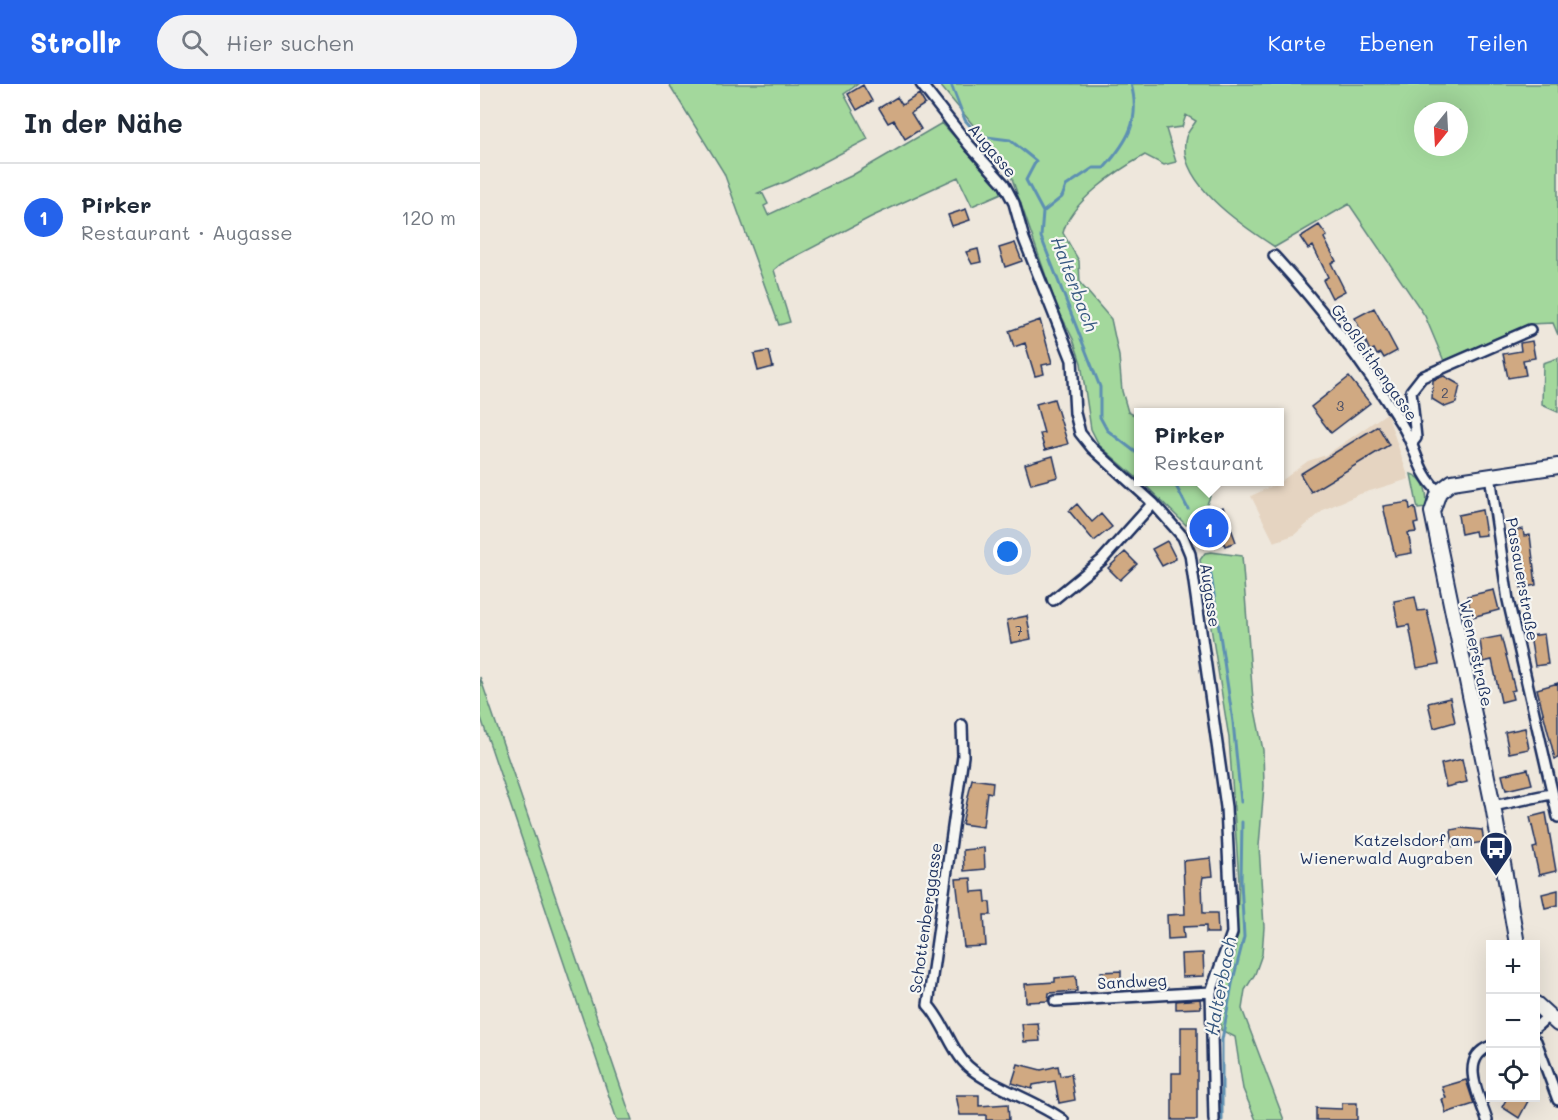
<!DOCTYPE html>
<html lang="de">
<meta charset="utf-8">
<style>
:root{--surface:#fff;--page:#f2f2f3;--text:#1f2937;--muted:#747a83;--line:#e0e1e3;--accent:#2563eb}
body{margin:0;font-family:Mali,sans-serif;background:var(--page);color:var(--text)}
.controls{position:absolute;right:18px;bottom:18px;display:grid;overflow:hidden;border-radius:0px;box-shadow:0 6px 24px #0002}
.controls button{width:54px;height:54px;display:grid;place-items:center;padding:0;border:0;border-bottom:2px solid var(--line);background:var(--surface);color:var(--text);font:30px sans-serif}
.compass{position:absolute;left:934px;top:18px;width:54px;height:54px;border-radius:50%;background:var(--surface);box-shadow:0 6px 24px #0002;rotate:198deg}
.you{position:absolute;left:528px;top:468px;width:21px;height:21px;margin:-15px;border:4px solid #fff;border-radius:50%;background:#1a73e8;box-shadow:0 0 0 9px #1a73e833}
.badge{display:grid;place-items:center;width:39px;height:39px;border-radius:50%;background:var(--accent);color:#fff;font-size:20px;font-weight:700}
.pin{position:absolute;translate:-50% -50%;border:3px solid #fff;box-shadow:0 2px 6px #0006}
.popup{position:absolute;left:654px;top:324px;width:150px;height:78px;box-sizing:border-box;display:grid;place-content:center;border-radius:0px;background:var(--surface);filter:drop-shadow(0 2px 4px #0005);font-size:20px;white-space:nowrap;color:var(--muted)}
.popup b{font-size:22px;color:var(--text)}
.popup::after{content:'';position:absolute;left:50%;top:100%;margin-left:-12px;border:12px solid transparent;border-top-color:var(--surface)}
.list{margin:0;padding:0;list-style:none}
h2{display:flex;justify-content:space-between;align-items:center;height:78px;margin:0;padding:0 24px;font-size:26px}
h2 small{font-size:20px;font-weight:400;color:var(--muted)}
.list li{display:grid;grid-template-columns:39px 1fr auto;gap:18px;align-items:center;box-sizing:border-box;height:108px;padding:0 24px;border-top:2px solid var(--line)}
.list b{display:block;font-size:22px;white-space:nowrap}
.list p{margin:0;font-size:20px;white-space:nowrap;color:var(--muted)}
.list em{font-size:20px;font-style:normal;color:var(--muted)}
.icon{flex:none;width:33px;height:33px;fill:none;stroke:currentColor;stroke-width:2;stroke-linecap:round;stroke-linejoin:round}
.map{position:relative;flex:none;width:1078px;height:1036px;overflow:hidden}
header{display:flex;align-items:center;gap:36px;box-sizing:border-box;height:84px;padding:0 30px;background:var(--accent);color:#fff}
header strong{font-size:28px}
nav{display:flex;gap:33px;margin-inline-start:auto;font-size:21px}
.search{width:420px;height:54px;background:var(--page);display:flex;align-items:center;gap:15px;box-sizing:border-box;padding:0 21px;border-radius:33px;color:var(--muted);font-size:22px}
main{display:flex}
aside{flex:1;background:var(--surface)}
.map>svg:first-child{display:block}
</style>
<header>
<strong>Strollr</strong>
<div class="search"><svg class="icon" aria-label="search" viewBox="0 0 24 24"><circle cx="10" cy="10" r="6"/><path d="M15 15l6 6"/></svg>Hier suchen</div>
<nav><a>Karte</a><a>Ebenen</a><a>Teilen</a></nav>
</header>
<main>
<aside>
<h2>In der Nähe<small></small></h2>
<ul class="list">
<li><span class="badge">1</span><div><b>Pirker</b><p>Restaurant · Augasse</p></div><em>120 m</em></li>
</ul>
</aside>
<div class="map">
<svg width="1078" height="1036" viewBox="0 0 1078 1036">
<rect width="100%" height="100%" fill="#eee7dc"/>
<filter id="ink" filterUnits="userSpaceOnUse"><feTurbulence type="fractalNoise" baseFrequency=".0167" numOctaves="2"/><feDisplacementMap in="SourceGraphic" scale="12" xChannelSelector="R" yChannelSelector="G"/><feConvolveMatrix kernelMatrix="1 2 1 2 8 2 1 2 1" color-interpolation-filters="sRGB"/></filter>
<g filter="url(#ink)">
<path fill="#e5d4c1" d="M907,329L929,395L880,410L845,425L814,451L794,458L771,412L800,398L828,377L846,371Z"/>
<path fill="#a3d89c" stroke="#5f847d" stroke-width="1.5" fill-rule="evenodd" d="M189,0H378L364,10L388,55L308,97L278,109L283,110L288,120L284,122L288,131L371,92L462,39L524,108L492,122L478,93L391,133L301,180L294,186L310,238L299,241L244,89Z
M459,0H1078V251L1073,239L1049,240L964,277L945,232L869,120L795,163C764,143 694,97 706,53C708,47 713,42 716,37L706,31L702,43L686,45L696,78L684,81L665,71C638,86 590,118 583,149L599,177L600,199L631,235L639,272L642,307L648,328L658,333V395L619,361L611,345L601,279L593,255L576,221L528,83ZM943,27H979V63H943Z
M1078,274V328L1062,321L1063,279Z
M931,390C946,394 948,411 946,424L938,425Z
M662,398H726L731,410L720,438L706,441Z
M731,468L762,472L773,616L783,666L784,702L779,762L784,843L782,870L775,890L765,906L762,925L804,1036H776L763,1005L755,953L741,946L739,926L746,893L755,870L759,796L749,654L720,476L725,469Z
M0,593L152,1036H137L0,631Z"/>
<g fill="none" stroke-linecap="round" stroke-linejoin="round">
<path stroke="#5d90b2" stroke-width="3" d="M471,0L485,36L499,52L530,56L556,77L546,96L563,128L561,153L620,303V333L627,346L658,370
M563,128L582,113L586,102L613,84H624C648,57 661,36 651,0
M694,398L708,425
M730,484L753,638L761,718
M742,1036V956L752,900L764,853L761,797L762,738"/>
</g>
<path fill="#d0a982" stroke="#1b2f5e" stroke-width="1.5" d="M383,1L392,17L377,26L368,10Z
M439,10L445,20L431,29L441,45L425,55L414,36L408,39L399,24L417,13L422,21Z
M486,125L490,136L472,142L468,131Z
M839,141L847,152L844,154L856,177L851,179L865,207L852,214L843,196L848,193L833,162L828,165L820,153Z
M535,159L542,177L525,183L519,164Z
M498,165L501,178L492,180L486,168Z
M894,224L917,267L904,274L901,269L897,271L894,265L890,267L875,234Z
M560,236L572,279L562,281L564,290L555,292L545,259L534,263L529,247Z
M1052,257L1055,274L1043,276L1046,291L1028,294L1023,270L1041,267L1040,259Z
M289,267L293,283L278,287L274,270Z
M964,292L980,301L976,319L965,323L952,315L953,296Z
M869,293L890,319L851,349L831,323Z
M574,315L588,360L565,366L560,350L564,349L556,320Z
M898,342L909,361L831,408L820,390Z
M573,372L578,393L551,400L545,380Z
M929,418L930,425L935,424L938,439L934,440L936,448L928,449L932,469L915,472L903,422Z
M597,420L612,438L621,430L632,443L614,457L589,427Z
M743,423L756,458L745,462L739,444L727,449L723,439L735,435L732,427Z
M1002,426L1006,451L996,452L995,447L981,450L978,431Z
M1043,445L1044,452L1050,451L1056,501L1041,504L1031,447Z
M687,457L696,475L682,482L672,465Z
M645,468L657,480L640,496L628,484Z
M1014,506L1019,526L992,533L987,512Z
M935,513L938,527L947,526L959,580L937,584L929,541L918,543L914,517Z
M547,532L551,555L531,559L527,536Z
M1064,550L1068,580L1055,582L1050,552Z
M1021,552L1035,606L1031,607L1033,615L1021,618L1012,576L1003,578L1000,556Z
M1078,599V674L1075,675L1057,605Z
M970,614L975,638L954,644L948,619Z
M1045,644L1049,665L1029,669L1025,648Z
M982,675L987,698L966,703L961,680Z
M1048,685L1052,700L1026,706L1022,691Z
M492,695L513,698L512,709L507,708L503,743L482,740Z
M1066,729L1076,787L1059,791L1053,764L1057,763L1050,733Z
M981,744L1002,746L1004,758L973,763L971,746Z
M504,764L505,785L484,787L483,766Z
M731,774L733,792L723,793L722,799L723,829H737L738,849H726V842L703,843L704,854L688,855L687,831L705,830L703,777Z
M491,794L492,808L505,807L506,818H510L511,831H504L506,862L484,863L476,795Z
M1078,806V821L1065,824L1062,810Z
M723,869L724,892L702,893L701,870Z
M641,887V902L622,903L621,888Z
M596,892L597,907L569,909L568,917L546,918L545,900L575,898V894Z
M720,915L721,924L696,925V917Z
M558,939L560,957L544,958L542,940Z
M701,943H717V1036H692V989H701Z
M538,980L561,986L578,982L580,992L591,990L595,1016L579,1019L575,997L553,1001L552,1005L532,999Z
M986,996L994,1020L966,1029L962,1015L966,1014L962,1003Z
M476,1011H499V1022L528,1020L529,1036H506V1031H480Z
M1027,1014H1042L1048,1017L1039,1034L1022,1023Z
M862,1019H877V1036H836V1024L862,1025Z"/>
<g fill="none" stroke-linecap="round" stroke-linejoin="round">
<g stroke="#1b2f5e" stroke-width="14">
<path id="street" d="M441,0L489,61L524,100L534,119L544,155L592,276L595,329L600,349L612,364L673,419L703,453L710,470L746,723L752,849L731,908L734,1036
M794,172C841,223 885,281 922,341C937,365 937,388 959,408
M932,359L936,354L931,307L942,293L1050,246
M1010,391L1028,516L1078,733
M573,516L622,476L673,419
M482,641L483,672L448,921C463,937 469,960 483,977C503,1001 555,1015 583,1036
M1013,722L1071,710
M575,917L731,908
M1056,943L1067,933
M1056,957L1078,1016
M1007,1036C999,1011 978,974 1011,962"/>
</g>
<g stroke="#1b2f5e" stroke-width="18">
<path id="secondary" d="M1037,860L1013,722L952,428L959,408L972,398L1078,382
M1056,920L1078,940"/>
</g>
<use href="#street" stroke="#f6f6f2" stroke-width="9"/>
<use href="#secondary" stroke="#f6f6f2" stroke-width="14"/>
</g>
</g>
<defs>
<g id="bus-pin" transform="scale(1.725)"><path d="M0 17L-7.5 6A9.5 9.5 0 1 1 7.5 6Z" fill="#1b2f5e" stroke="#f6f6f2"/><path d="M-5-6H5V4H4V6H2V4H-2V6H-4V4H-5ZM-3.5-4V0h7V-4ZM-3.5 1.2v1.5H-2V1.2ZM2 1.2v1.5H3.5V1.2Z" fill="#fff"/></g>
</defs>
<g fill-rule="evenodd">
<use href="#bus-pin" x="1016" y="764"/>
</g>
<g text-anchor="middle" dominant-baseline="central" stroke-width="4.5" stroke-linejoin="round" paint-order="stroke">
<g font-size="14" fill="#484e67">
<text x="965" y="308">2</text>
<text x="860" y="321">3</text>
<text x="539" y="546">7</text>
</g>
<g font-size="16" fill="#1b2f5e" stroke="#f6f6f2">
<text transform="translate(513 66) rotate(50)">Augasse</text>
<text transform="translate(895 278) rotate(55)">Großleithengasse</text>
<text transform="translate(1043 495) rotate(80)">Passauerstraße</text>
<text transform="translate(731 511) rotate(82)">Augasse</text>
<text transform="translate(997 569) rotate(78)">Wienerstraße</text>
<text transform="translate(445 834) rotate(-82)">Schottenberggasse</text>
<text transform="translate(652 897) rotate(-3)">Sandweg</text>
</g>
<g font-size="16" fill="#1b2f5e" stroke="#f6f6f2" text-anchor="end">
<text x="993" y="755">Katzelsdorf am<tspan x="993" dy="18">Wienerwald Augraben</tspan></text>
</g>
<g font-size="18" font-style="italic" fill="#365881" stroke="#f6f6f2">
<text transform="translate(595 200) rotate(69)">Halterbach</text>
<text transform="translate(740 902) rotate(-79)">Halterbach</text>
</g>
</g>
</svg>
<div class="controls">
<button>+</button>
<button>−</button>
<button><svg class="icon" aria-label="locate" viewBox="0 0 24 24"><circle cx="12" cy="12" r="6"/><path d="M12 2v4M12 18v4M2 12h4M18 12h4"/></svg></button>
</div>
<svg class="compass" viewBox="-18 -18 36 36"><path d="M0-13l5 13h-10z" fill="#e53935"/><path d="M0 13l5-13h-10z" fill="#747a83"/></svg>
<div class="you"></div>
<div class="pin badge" style="left:729px;top:444px">1</div>
<div class="popup"><b>Pirker</b>Restaurant</div>
</div>
</main>
